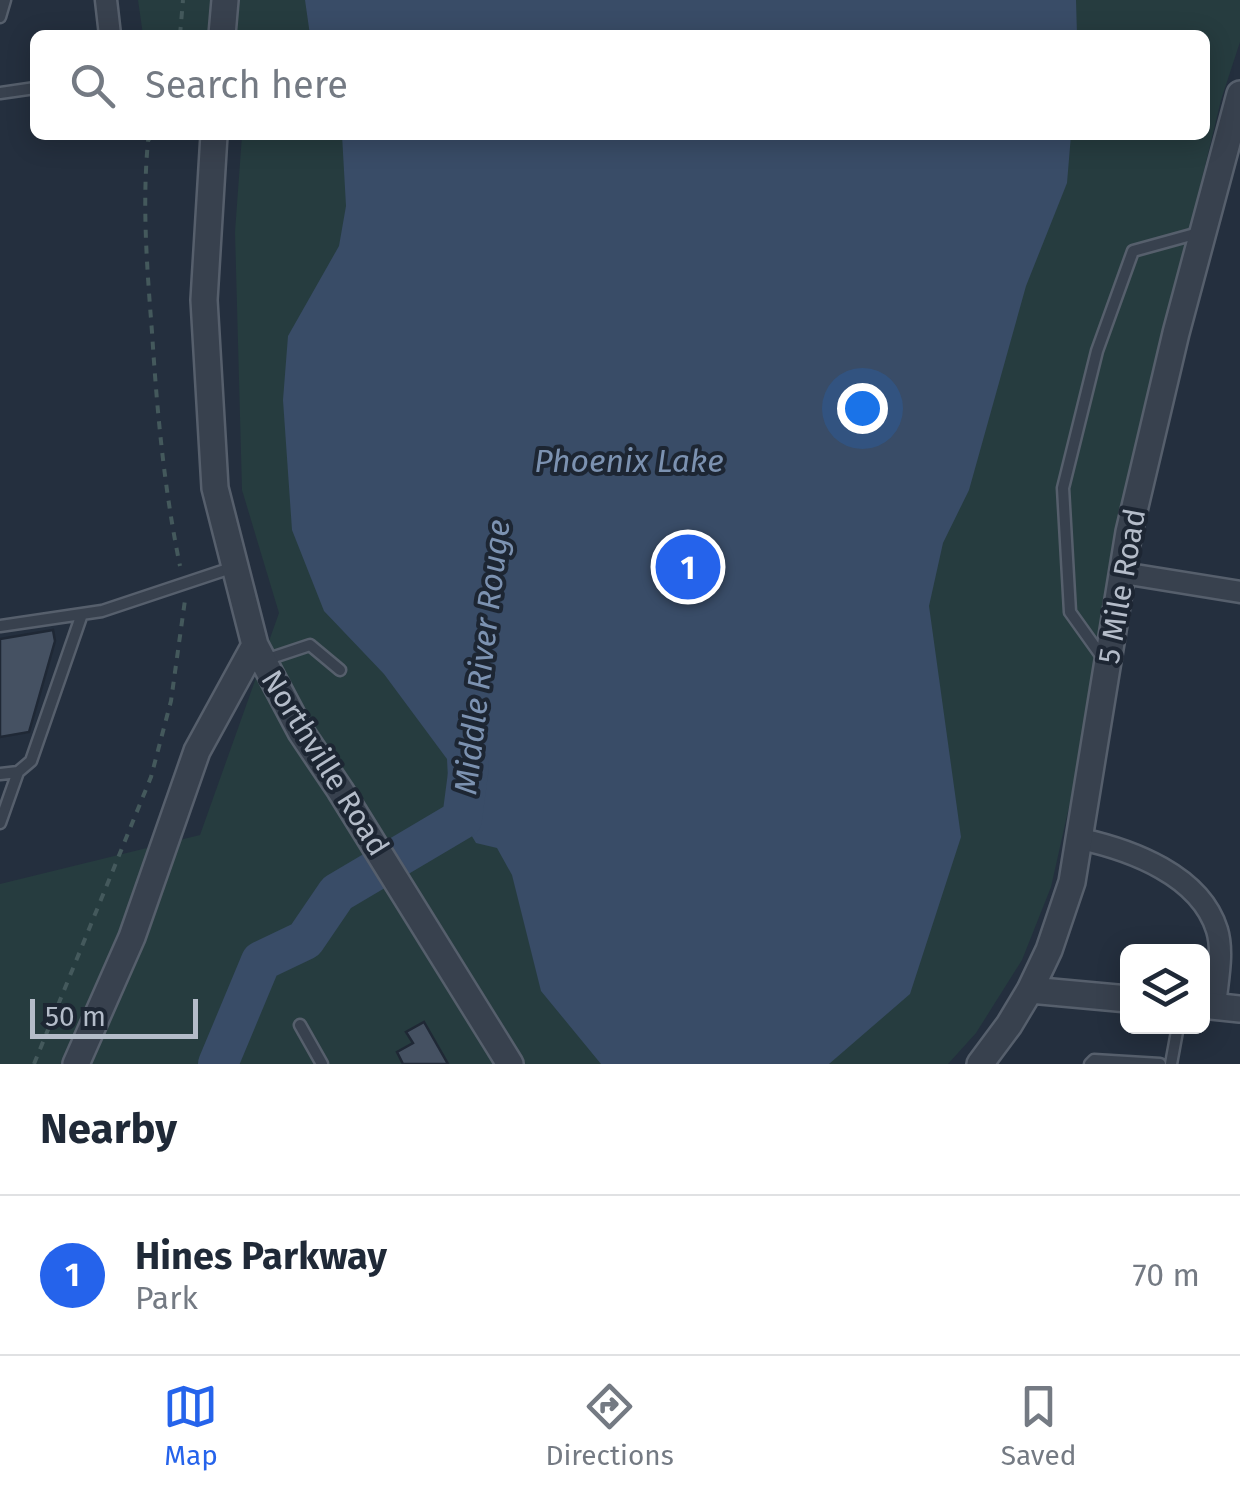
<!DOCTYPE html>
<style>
:root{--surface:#fff;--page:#f2f2f3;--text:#1f2937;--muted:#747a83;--line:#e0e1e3;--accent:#2563eb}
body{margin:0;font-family:"Fira Sans",sans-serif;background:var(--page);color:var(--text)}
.controls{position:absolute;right:30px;bottom:30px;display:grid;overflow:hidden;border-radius:15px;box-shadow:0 5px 25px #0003}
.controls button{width:90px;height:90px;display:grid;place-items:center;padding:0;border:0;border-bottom:2px solid var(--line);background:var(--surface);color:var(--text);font:50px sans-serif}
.scale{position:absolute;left:30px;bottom:25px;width:168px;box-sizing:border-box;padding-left:10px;border:5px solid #b4bcc9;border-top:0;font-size:28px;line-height:35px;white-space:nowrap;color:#b4bcc9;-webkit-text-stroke:8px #1d2633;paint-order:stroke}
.you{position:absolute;left:862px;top:408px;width:35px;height:35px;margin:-25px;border:8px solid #fff;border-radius:50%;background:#1a73e8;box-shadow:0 0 0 15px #1a73e833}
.badge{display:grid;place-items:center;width:65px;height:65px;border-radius:50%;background:var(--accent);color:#fff;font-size:32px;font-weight:700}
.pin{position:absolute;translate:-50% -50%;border:5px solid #fff;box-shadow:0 2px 10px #0006}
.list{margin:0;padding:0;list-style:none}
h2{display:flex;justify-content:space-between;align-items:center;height:130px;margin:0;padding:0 40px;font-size:42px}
h2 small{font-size:32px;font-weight:400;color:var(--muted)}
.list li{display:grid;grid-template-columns:65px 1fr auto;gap:30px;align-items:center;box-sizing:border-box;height:160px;padding:0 40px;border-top:2px solid var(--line)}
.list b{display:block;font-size:38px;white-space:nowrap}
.list p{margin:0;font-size:32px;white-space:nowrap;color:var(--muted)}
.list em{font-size:32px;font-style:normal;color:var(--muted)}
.icon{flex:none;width:55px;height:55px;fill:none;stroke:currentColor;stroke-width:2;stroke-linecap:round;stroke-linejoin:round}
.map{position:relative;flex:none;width:1240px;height:1064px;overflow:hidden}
.search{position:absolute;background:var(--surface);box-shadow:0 5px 25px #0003;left:30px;right:30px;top:30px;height:110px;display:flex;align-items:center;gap:25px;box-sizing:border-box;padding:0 35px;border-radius:15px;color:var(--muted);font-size:38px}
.sheet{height:290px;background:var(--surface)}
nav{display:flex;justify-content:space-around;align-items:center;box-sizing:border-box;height:140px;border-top:2px solid var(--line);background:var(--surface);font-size:28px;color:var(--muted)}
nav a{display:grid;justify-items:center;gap:5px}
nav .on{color:var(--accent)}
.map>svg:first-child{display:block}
</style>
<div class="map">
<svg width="1240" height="1064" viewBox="0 0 1240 1064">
<rect width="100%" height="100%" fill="#242f3e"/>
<path fill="#263c3f" d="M138,0H1240V42L1221,100L1117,531L1071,798L1051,887L1022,960L976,1033L948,1064H0V884L200,835L279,613L242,490L235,232L242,135H1205V35H143Z"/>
<path fill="#394c67" d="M305,0H1076L1077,35H310Z
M342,135H1071L1067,183L1026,286L969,490L943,543L929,606L961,837L910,994L829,1064H601L541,991L512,875L497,848L476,843L449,798L447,759L384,674L324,611L292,530L283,400L288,336L339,246L346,206Z"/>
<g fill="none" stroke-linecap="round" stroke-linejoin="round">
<path stroke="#394c67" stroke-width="40" d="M218,1064L261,961L305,940L337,893L462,819L469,766"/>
</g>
<path fill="#455162" stroke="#1f2835" stroke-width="2.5" d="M53,630L55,641L29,732L0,737V639Z
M424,1022L448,1064H403L397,1052L413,1043L406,1032Z"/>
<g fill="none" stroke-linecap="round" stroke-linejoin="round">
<g stroke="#565f6c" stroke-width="15">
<path id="service" d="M0,17L5,0
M0,93L35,88
M0,626L102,611L234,567
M262,661L310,645L340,670
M1105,661L1070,612L1063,488L1097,351L1133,251L1202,232
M0,774L18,772
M0,823L18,772L31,761L82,614
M300,1025L322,1064
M1090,1064L1094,1060L1160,1064
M1171,1064L1178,1026"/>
</g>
<g stroke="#565f6c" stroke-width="25">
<path id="minor" d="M106,0L110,35
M1123,573L1240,592
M1081,839C1131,850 1200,875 1217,930C1224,953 1217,982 1215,1007"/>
</g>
<g stroke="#565f6c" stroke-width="30">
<path id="tertiary" d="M222,35L225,0
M214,135L204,300L215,488L255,645L301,732L340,790L510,1064
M1030,990L1128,999
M1202,1005L1240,1009
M76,1064L132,937L197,751L255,645
M980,1064L1009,1025L1030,990L1049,950L1072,882L1129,532L1176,333L1240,94"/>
</g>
<path stroke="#44595c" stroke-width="4" stroke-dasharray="8 8" stroke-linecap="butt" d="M180,35L183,0
M152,135L148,141C142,205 147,268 152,332C157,411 164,488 180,566
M34,1064L151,777L171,701L185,600"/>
<use href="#service" stroke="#38414e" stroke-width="10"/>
<use href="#minor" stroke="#38414e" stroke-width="20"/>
<use href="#tertiary" stroke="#38414e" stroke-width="25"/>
</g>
<g text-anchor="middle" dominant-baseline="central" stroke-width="8" stroke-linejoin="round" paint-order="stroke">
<g font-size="30" fill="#b4bcc9" stroke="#1d2633">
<text transform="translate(1122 586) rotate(-80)">5 Mile Road</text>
<text transform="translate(325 763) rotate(58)">Northville Road</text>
</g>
<g font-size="32" font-style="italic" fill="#7c92b1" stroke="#1d2633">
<text x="629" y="461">Phoenix Lake</text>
<text transform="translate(482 657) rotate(-83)">Middle River Rouge</text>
</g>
</g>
</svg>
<div class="controls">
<button><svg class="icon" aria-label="layers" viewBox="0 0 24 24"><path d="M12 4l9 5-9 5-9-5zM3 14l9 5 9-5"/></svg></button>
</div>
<div class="scale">50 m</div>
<div class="you"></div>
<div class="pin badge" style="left:688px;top:567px">1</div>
<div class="search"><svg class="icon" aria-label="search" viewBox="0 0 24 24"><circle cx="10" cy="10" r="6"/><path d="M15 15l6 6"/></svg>Search here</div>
</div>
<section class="sheet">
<h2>Nearby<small></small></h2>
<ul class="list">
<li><span class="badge">1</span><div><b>Hines Parkway</b><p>Park</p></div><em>70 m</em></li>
</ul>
</section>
<nav>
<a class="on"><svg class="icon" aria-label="map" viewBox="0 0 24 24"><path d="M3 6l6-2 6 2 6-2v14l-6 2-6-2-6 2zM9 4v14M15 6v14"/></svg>Map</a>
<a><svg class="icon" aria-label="directions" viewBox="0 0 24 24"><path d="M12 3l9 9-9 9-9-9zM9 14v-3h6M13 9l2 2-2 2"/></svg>Directions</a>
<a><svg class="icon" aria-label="saved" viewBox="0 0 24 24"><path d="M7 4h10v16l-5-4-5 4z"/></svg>Saved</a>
</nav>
